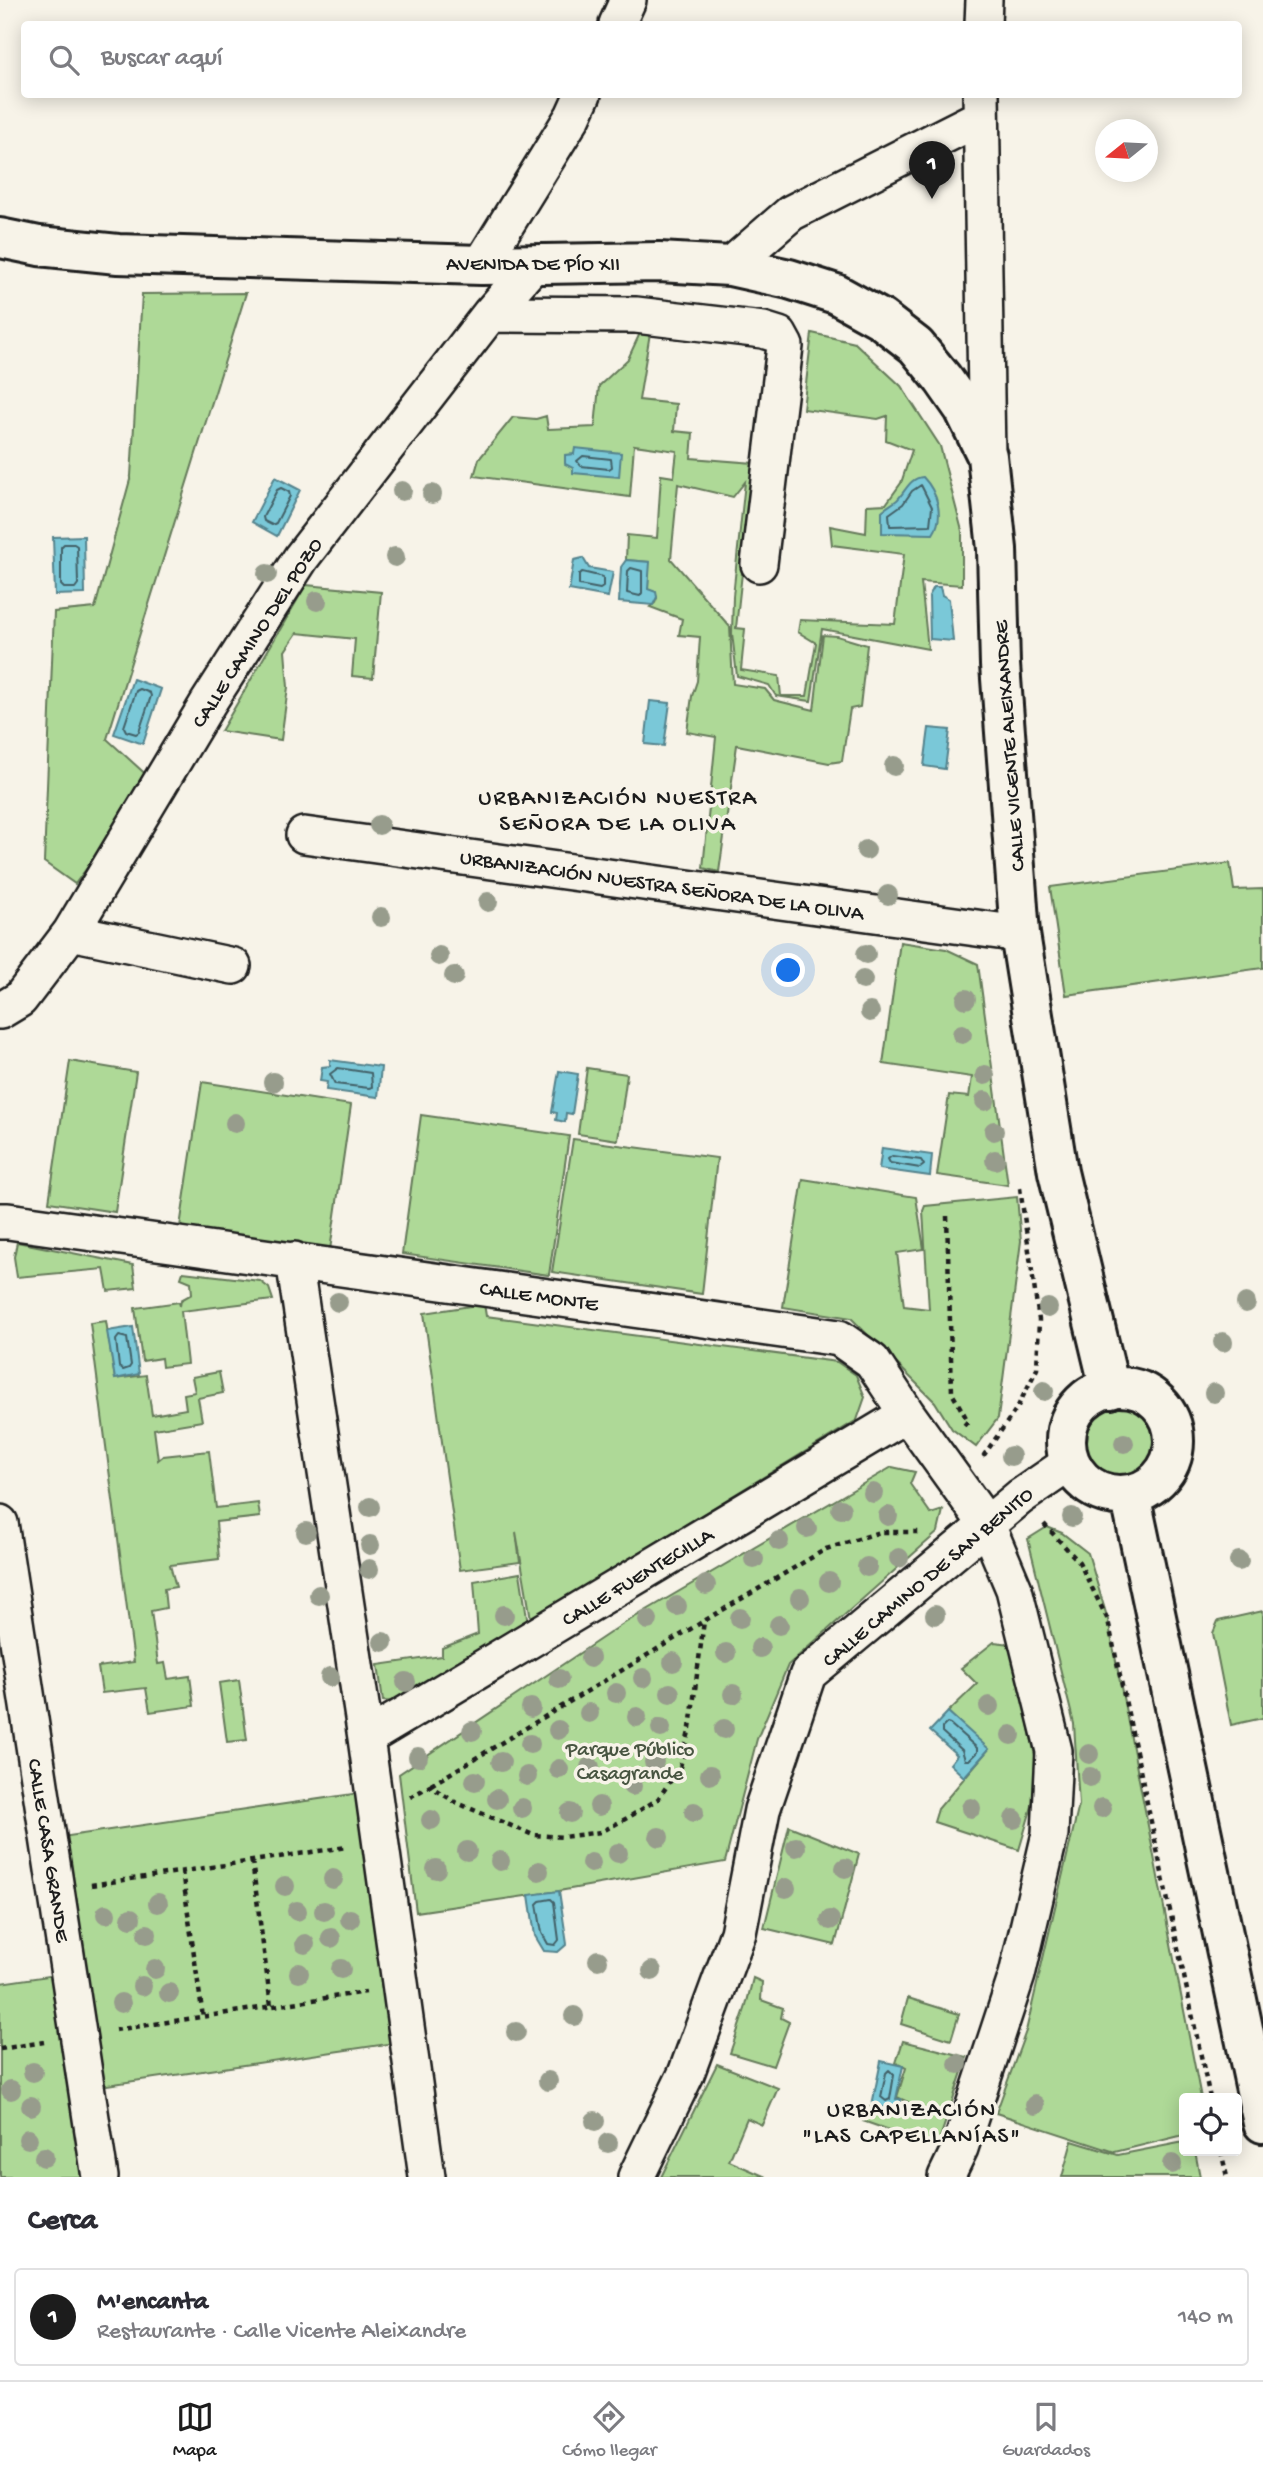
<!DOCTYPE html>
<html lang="es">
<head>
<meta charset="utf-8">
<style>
	:root { --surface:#fff; --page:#f2f2f3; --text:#2b2b33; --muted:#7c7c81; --line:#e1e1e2; --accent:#1c1c1c }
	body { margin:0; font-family:"Gochi Hand",sans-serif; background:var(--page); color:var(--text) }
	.controls { position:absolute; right:21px; bottom:21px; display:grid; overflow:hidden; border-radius:7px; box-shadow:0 4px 18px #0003 }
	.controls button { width:63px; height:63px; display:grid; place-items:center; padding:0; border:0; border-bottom:2px solid var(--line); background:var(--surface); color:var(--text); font:35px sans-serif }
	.compass { position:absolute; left:1095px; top:119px; width:63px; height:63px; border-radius:50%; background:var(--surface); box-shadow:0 4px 18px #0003; rotate:252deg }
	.you { position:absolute; left:789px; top:971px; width:24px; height:24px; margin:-18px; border:5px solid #fff; border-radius:50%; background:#1a73e8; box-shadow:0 0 0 10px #1a73e833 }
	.badge { display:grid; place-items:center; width:46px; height:46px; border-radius:50%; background:var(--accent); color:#fff; font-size:23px; font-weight:700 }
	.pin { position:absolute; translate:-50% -58px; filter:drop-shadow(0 2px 4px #0008) }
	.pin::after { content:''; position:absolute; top:37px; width:24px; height:21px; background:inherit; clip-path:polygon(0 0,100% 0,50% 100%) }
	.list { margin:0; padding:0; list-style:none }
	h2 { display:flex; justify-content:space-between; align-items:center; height:91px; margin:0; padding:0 28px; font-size:30px }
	h2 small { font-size:23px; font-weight:400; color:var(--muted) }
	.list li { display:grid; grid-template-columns:46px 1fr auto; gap:21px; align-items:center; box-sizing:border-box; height:98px; margin:0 14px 14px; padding:0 14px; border:2px solid var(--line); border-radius:7px }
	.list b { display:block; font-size:26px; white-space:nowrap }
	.list p { margin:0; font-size:23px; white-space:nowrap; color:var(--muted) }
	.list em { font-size:23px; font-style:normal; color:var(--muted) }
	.icon { flex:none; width:38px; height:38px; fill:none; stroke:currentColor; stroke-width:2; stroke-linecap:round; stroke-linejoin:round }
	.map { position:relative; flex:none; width:1263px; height:2177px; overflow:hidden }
	.search { position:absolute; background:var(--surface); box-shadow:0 4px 18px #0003; left:21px; right:21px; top:21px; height:77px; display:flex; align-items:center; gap:18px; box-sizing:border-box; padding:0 24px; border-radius:7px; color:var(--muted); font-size:26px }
	.sheet { height:203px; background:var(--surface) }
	nav { display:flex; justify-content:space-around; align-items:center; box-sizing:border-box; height:98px; border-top:2px solid var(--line); background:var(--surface); font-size:19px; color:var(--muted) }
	nav a { display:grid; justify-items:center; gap:4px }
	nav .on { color:var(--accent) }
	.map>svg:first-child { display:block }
	.green { fill:#aed997; stroke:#657a5a; stroke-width:2 }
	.water { fill:#7ac8d8; stroke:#54838d; stroke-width:2 }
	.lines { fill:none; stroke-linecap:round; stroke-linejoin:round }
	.shore { stroke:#426167; stroke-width:2 }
	.minor-casing { stroke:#1c1c1c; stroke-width:40 }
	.secondary-casing { stroke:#1c1c1c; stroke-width:44 }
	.path { stroke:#1c1c1c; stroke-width:4.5; stroke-dasharray:5 5; stroke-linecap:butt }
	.minor { stroke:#f7f3e8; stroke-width:35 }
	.secondary { stroke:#f7f3e8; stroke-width:38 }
	.tree { fill:#979c8c }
	.labels { text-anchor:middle; stroke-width:7; stroke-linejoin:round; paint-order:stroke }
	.street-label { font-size:21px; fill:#1c1c1c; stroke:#f7f3e8 }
	.park-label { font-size:21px; fill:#485541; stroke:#f7f3e8 }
	.neighbourhood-label { font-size:23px; letter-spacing:2px; fill:#1c1c1c; stroke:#f7f3e8 }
</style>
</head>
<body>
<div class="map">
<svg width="1263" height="2177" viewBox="0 0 1263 2177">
	<rect width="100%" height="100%" fill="#f7f3e8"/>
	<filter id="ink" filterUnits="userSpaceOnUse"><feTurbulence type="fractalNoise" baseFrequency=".0143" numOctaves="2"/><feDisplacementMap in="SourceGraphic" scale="14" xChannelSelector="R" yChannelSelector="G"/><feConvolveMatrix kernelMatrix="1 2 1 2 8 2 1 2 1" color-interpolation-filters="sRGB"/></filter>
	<g filter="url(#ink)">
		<path class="green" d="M246,293L107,739L152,780L75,884L44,862L54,612L95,608L131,476L142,294Z
			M641,331L650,333L639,400L676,404L674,431L693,433L691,458L754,463L736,628L745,629L741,670L779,676L781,696H807L816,643L798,632L800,620L895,624L904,554L832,545L830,526L866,533L867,505L886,504L901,483L912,450L886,440L887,416L878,419L803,409L812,333L855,343L901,386L940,446L962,531V585L921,582L928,649L822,629L811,701L776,696L769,685L737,676L732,633L733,596L745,482L733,497L678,484L671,559L730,627L733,684L765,689L774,700L814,710L823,635L837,636L867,645L860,707L850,709L842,761L829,763L737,745L719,872L703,868L716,737L687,732L692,696L697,681L700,637L679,635L682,619L650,607L655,603L657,598L655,592L648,590L649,562L626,560L627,535L657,538L661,475L674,477L677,451L634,445L630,497L474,476L479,459L513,417L536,419L546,416L548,429L595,427L599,386L628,359Z
			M306,585L381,592L373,678L352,676L355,639L297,633L285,651L288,687L281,740L221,731Z
			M1230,863L1234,890L1263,889V968L1066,995L1050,887Z
			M900,942L946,949L978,964L1008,1185L937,1175L949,1095L969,1097L972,1077L883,1064Z
			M70,1061L136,1072L115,1212L49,1202Z
			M587,1068L627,1074L618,1140L578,1134Z
			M202,1082L351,1105L330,1250L180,1227Z
			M421,1115L569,1136L549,1275L402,1254Z
			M573,1139L717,1158L702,1294L552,1272Z
			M803,1179L916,1197L924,1249L897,1253L904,1306L929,1309L923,1211L925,1206L1017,1197L1021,1241L998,1418L976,1447L952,1429L935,1402L851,1318L783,1307Z
			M17,1242L133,1265L136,1288L108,1291L104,1269L17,1277L14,1257Z
			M183,1272L260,1281L269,1288L273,1300L181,1311L187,1364L162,1367L161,1358L142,1361L135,1308L179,1302L180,1306L181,1300L192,1294L191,1282L181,1278Z
			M484,1304L486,1316L837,1362L856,1375L865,1397L857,1420L531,1619L516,1532L520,1562L460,1570L424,1313Z
			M106,1321L115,1379L146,1375L152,1415L186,1409L184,1394L195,1392L192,1377L219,1372L223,1393L198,1398L202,1421L154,1429L158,1460L163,1456L209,1451L216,1508L258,1503L260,1517L216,1522L219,1559L170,1565L176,1587L164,1589L166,1608L151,1611L158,1664L165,1663L168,1679L190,1676L194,1706L150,1712L146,1688L102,1693L98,1667L134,1662L90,1323Z
			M1077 1442a44 44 0 1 1 88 0a44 44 0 1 1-88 0Z
			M892,1467L915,1472L910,1484L931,1514L943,1510L938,1532L788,1665L757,1739L725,1862L559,1891L416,1912L399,1774L623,1624Z
			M1047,1527L1062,1533L1088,1553L1108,1620L1201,2098H1184V2135L1115,2152L996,2113L1026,2031L1079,1805L1074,1724L1028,1539Z
			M520,1573L528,1624L403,1702L383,1701L378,1665L442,1656V1648L478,1634L474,1581Z
			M1263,1611V1718L1231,1725L1213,1633L1218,1621Z
			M994,1642L1011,1644L1040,1779L1019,1850L934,1822L938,1809L988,1750L948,1712L977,1684L961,1668Z
			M239,1680L247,1740L227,1742L219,1683Z
			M374,1791L408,2041L86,2088L100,2177H0V1983L69,1973L48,1839Z
			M789,1826L859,1854L835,1945L764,1928Z
			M753,1978L762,1982L761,2000L783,2008L781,2018L789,2022L773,2066L730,2053L746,2006Z
			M908,1998L959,2014L951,2040L901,2024Z
			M903,2041L967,2057L937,2147L863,2121L866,2106L905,2112L908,2102L897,2097L906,2068L896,2063Z
			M717,2064L778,2088L762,2125L747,2118L729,2161L766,2177H661Z
			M1072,2141L1118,2155L1184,2142V2151H1195L1200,2177H1062Z"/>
		<path class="water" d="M575,448L621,453L619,477L573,473V468L565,464V455L574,454Z
			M275,477L300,490L277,536L252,522Z
			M923,477C937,492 945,516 933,534L882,533V511C886,507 892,504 897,500C906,491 909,478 923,477Z
			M84,536L85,594L55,595L53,537Z
			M583,558L589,568L613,572L608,597L569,590L574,560Z
			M626,560L650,562L648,589L656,592L657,597L653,605L619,602L621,567Z
			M934,587H940L942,595L949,599L953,641L930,639L929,596Z
			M133,679L161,689L143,744L114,734Z
			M650,701L670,703L664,746L645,744Z
			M929,728L950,730L945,769L924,766Z
			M330,1060L381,1067L378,1097L326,1090L327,1082L320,1081L322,1067L330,1066Z
			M559,1071L578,1074L572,1114L566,1113L565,1122L556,1120L557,1113L552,1112Z
			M882,1148L932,1155L930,1176L879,1169Z
			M133,1327L139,1374L115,1379L107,1331Z
			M948,1712L989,1749L964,1777L950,1764L957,1755L930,1731Z
			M559,1891L567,1944L558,1952L544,1951L535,1936L529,1895Z
			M881,2061L903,2066L896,2099H901L899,2111L872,2105Z"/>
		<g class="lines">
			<path class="shore" d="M583,456L611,459L612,467L609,469L581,466L577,461Z
				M921,485L932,507L930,525L890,526L889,514L903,504L912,491Z
				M281,488L289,492L290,496L276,523L272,525L264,521L263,517L277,490Z
				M64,544H74L77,546L78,584L75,588H64L61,585V547Z
				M631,568L642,571V593L640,596L627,593L628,571Z
				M582,572L603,577V587L600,589L579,585V575Z
				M140,689L150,693L151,696L139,732L136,734L126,731L124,727L136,691Z
				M338,1068L371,1073L372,1087L369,1088L335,1084L330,1074Z
				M892,1156L921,1160L924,1165L920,1168L890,1163L888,1159Z
				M119,1336L127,1338L131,1365L129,1368L123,1370L119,1367L116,1340Z
				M947,1723L950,1724L977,1748V1752L969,1760H965L962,1750L942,1732V1728Z
				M551,1899L554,1902L559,1940L555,1945L548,1944L542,1933L537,1904L540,1901Z
				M889,2070L894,2075L890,2099L886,2101L881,2097L886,2073Z"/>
			<defs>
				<path id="minor" d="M617,24L628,0
					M983,24L984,0
					M981,94L987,456
					M481,265L573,116L583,94
					M730,266L791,213L981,117
					M490,314L636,315L763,330L779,335L785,346L759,564
					M304,835L1020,934
					M71,932L233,966
					M0,1011L20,999L71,932L208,703L301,558L490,314L533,265
					M0,1221H8L839,1338L872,1361L907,1414L987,1525L1014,1589L1054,1751L1050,1834L1017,1975L960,2148L946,2177
					M294,1260L366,1738L427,2177
					M0,1523L100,2177
					M366,1738L907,1414
					M636,2177L686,2074L738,1933L762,1810L808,1674L1020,1497L1071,1462"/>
				<path id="secondary" d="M0,238L39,246L118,254L481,265L659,262L730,266L789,279L836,294L881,319L916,346L943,379L964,409L987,456L997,549L1000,665L1020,934L1058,1172L1110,1389
					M1066 1441a54 54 0 1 1 108 0a54 54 0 1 1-108 0Z
					M1130,1494L1263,2123"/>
			</defs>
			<use href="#minor" class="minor-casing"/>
			<use href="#secondary" class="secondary-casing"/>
			<path class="path" d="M947,1216L952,1393L968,1421L961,1429
				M985,1456L984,1455L1017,1408L1037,1369L1039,1320L1020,1188
				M1044,1524L1079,1562L1108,1620L1210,2098
				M431,1785L704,1621
				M410,1797L430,1786L455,1802L533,1835L563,1837L601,1832L629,1817L658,1799L680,1767L690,1728L704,1621L826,1549L880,1532H921
				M252,1861L271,2006
				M182,1871L203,2017
				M91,1885L346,1847
				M115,2030L366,1992
				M0,2049L44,2042
				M1221,2151L1227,2177"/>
			<use href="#minor" class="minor"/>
			<use href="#secondary" class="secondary"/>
		</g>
		<g class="tree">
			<circle cx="402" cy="491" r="10"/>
			<circle cx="432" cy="494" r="10"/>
			<circle cx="395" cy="557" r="10"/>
			<circle cx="267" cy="574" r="10"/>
			<circle cx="317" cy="601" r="10"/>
			<circle cx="894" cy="766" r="10"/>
			<circle cx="379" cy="825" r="10"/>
			<circle cx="866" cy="850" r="10"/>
			<circle cx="888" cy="895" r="10"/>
			<circle cx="488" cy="902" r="10"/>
			<circle cx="381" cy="917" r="10"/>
			<circle cx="866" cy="954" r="10"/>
			<circle cx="439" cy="956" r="10"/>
			<circle cx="454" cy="976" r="10"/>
			<circle cx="863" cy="980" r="10"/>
			<circle cx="966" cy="999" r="10"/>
			<circle cx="870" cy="1012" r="10"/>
			<circle cx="962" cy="1034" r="10"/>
			<circle cx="985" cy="1075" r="10"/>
			<circle cx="273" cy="1082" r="10"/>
			<circle cx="985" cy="1101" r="10"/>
			<circle cx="235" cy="1123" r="10"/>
			<circle cx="994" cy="1131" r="10"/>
			<circle cx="995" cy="1160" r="10"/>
			<circle cx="338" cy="1302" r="10"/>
			<circle cx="1246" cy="1303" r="10"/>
			<circle cx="1048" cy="1308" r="10"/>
			<circle cx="1223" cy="1342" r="10"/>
			<circle cx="1044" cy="1391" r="10"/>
			<circle cx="1214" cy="1393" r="10"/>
			<circle cx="1124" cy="1443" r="10"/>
			<circle cx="1011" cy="1456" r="10"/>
			<circle cx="873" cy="1493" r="10"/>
			<circle cx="370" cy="1507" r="10"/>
			<circle cx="841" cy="1509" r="10"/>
			<circle cx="888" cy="1516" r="10"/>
			<circle cx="1072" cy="1517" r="10"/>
			<circle cx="807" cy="1528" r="10"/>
			<circle cx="306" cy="1532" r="10"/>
			<circle cx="779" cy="1541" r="10"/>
			<circle cx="370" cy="1545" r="10"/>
			<circle cx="899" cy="1558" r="10"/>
			<circle cx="754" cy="1559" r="10"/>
			<circle cx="1239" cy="1561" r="10"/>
			<circle cx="867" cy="1567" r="10"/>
			<circle cx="369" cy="1569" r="10"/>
			<circle cx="829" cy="1582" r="10"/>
			<circle cx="706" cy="1585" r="10"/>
			<circle cx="319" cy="1595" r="10"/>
			<circle cx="800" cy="1598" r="10"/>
			<circle cx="677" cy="1606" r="10"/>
			<circle cx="504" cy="1615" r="10"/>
			<circle cx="935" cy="1615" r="10"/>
			<circle cx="740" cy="1618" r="10"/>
			<circle cx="648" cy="1620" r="10"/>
			<circle cx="779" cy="1625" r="10"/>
			<circle cx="383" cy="1642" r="10"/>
			<circle cx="760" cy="1648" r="10"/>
			<circle cx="726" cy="1653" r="10"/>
			<circle cx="590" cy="1658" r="10"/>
			<circle cx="673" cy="1662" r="10"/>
			<circle cx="330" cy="1677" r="10"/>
			<circle cx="643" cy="1678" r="10"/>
			<circle cx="559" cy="1679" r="10"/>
			<circle cx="406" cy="1682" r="10"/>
			<circle cx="616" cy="1693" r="10"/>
			<circle cx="670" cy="1693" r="10"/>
			<circle cx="733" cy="1694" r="10"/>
			<circle cx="989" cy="1706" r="10"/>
			<circle cx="531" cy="1708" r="10"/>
			<circle cx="589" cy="1713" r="10"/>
			<circle cx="637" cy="1717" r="10"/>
			<circle cx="661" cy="1728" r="10"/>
			<circle cx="724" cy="1729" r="10"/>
			<circle cx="558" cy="1730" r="10"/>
			<circle cx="472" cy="1731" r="10"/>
			<circle cx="1011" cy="1735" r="10"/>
			<circle cx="530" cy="1744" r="10"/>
			<circle cx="1089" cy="1754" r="10"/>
			<circle cx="418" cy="1757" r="10"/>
			<circle cx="501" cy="1762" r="10"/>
			<circle cx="654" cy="1762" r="10"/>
			<circle cx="590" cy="1767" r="10"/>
			<circle cx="559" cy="1769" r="10"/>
			<circle cx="710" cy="1775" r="10"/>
			<circle cx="527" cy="1776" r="10"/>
			<circle cx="1090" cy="1777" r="10"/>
			<circle cx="475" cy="1781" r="10"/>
			<circle cx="632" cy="1786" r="10"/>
			<circle cx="497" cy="1799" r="10"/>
			<circle cx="599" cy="1806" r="10"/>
			<circle cx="522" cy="1808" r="10"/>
			<circle cx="971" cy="1808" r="10"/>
			<circle cx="1102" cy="1808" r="10"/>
			<circle cx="694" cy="1812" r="10"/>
			<circle cx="570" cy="1813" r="10"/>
			<circle cx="1014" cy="1819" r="10"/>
			<circle cx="431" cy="1820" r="10"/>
			<circle cx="659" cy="1837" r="10"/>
			<circle cx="796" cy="1847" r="10"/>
			<circle cx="467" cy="1851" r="10"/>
			<circle cx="618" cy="1853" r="10"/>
			<circle cx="500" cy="1861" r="10"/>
			<circle cx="591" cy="1863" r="10"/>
			<circle cx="845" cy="1868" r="10"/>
			<circle cx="436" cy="1869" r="10"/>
			<circle cx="539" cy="1871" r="10"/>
			<circle cx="333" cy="1879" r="10"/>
			<circle cx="285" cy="1886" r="10"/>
			<circle cx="786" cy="1888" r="10"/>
			<circle cx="158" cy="1903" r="10"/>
			<circle cx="297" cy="1911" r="10"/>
			<circle cx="324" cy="1911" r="10"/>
			<circle cx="106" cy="1914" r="10"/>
			<circle cx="131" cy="1918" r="10"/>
			<circle cx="350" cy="1919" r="10"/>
			<circle cx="830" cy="1920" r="10"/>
			<circle cx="147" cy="1934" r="10"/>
			<circle cx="331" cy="1938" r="10"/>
			<circle cx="305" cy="1944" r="10"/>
			<circle cx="598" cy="1960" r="10"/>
			<circle cx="155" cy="1969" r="10"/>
			<circle cx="341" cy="1969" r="10"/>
			<circle cx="652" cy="1971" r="10"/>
			<circle cx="299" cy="1973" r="10"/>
			<circle cx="142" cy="1986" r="10"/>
			<circle cx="169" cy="1993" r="10"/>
			<circle cx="121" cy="2003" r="10"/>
			<circle cx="574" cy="2016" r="10"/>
			<circle cx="516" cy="2032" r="10"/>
			<circle cx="958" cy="2064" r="10"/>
			<circle cx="33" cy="2072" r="10"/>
			<circle cx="548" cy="2081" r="10"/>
			<circle cx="11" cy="2090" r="10"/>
			<circle cx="1035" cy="2105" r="10"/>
			<circle cx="31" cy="2106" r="10"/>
			<circle cx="595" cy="2121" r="10"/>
			<circle cx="28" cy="2139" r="10"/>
			<circle cx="608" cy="2143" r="10"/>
			<circle cx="44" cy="2157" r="10"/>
			<circle cx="1172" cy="2164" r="10"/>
		</g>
	</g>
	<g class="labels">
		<g class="street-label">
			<text x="533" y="270">AVENIDA DE PÍO XII</text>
			<text transform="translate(256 632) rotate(-57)" y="7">CALLE CAMINO DEL POZO</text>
			<text transform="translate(1008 746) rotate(-94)" y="7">CALLE VICENTE ALEIXANDRE</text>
			<text transform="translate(662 884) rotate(8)" y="7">URBANIZACIÓN NUESTRA SEÑORA DE LA OLIVA</text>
			<text transform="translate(539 1295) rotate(8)" y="7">CALLE MONTE</text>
			<text transform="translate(637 1576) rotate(-31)" y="7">CALLE FUENTECILLA</text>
			<text transform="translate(927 1576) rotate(-40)" y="7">CALLE CAMINO DE SAN BENITO</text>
			<text transform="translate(50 1850) rotate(81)" y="7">CALLE CASA GRANDE</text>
		</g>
		<g class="park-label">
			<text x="630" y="1755">Parque Público<tspan x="630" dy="24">Casagrande</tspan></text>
		</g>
		<g class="neighbourhood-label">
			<text x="618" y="804">URBANIZACIÓN NUESTRA<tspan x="618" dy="26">SEÑORA DE LA OLIVA</tspan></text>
			<text x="912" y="2116">URBANIZACIÓN<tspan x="912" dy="26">"LAS CAPELLANÍAS"</tspan></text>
		</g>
	</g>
</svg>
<div class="controls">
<button><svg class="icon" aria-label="locate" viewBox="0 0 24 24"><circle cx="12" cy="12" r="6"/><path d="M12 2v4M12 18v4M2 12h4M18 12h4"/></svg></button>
</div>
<svg class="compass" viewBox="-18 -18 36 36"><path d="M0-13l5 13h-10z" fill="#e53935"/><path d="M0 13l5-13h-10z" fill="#7c7c81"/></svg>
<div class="you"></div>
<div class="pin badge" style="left:932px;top:199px">1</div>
<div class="search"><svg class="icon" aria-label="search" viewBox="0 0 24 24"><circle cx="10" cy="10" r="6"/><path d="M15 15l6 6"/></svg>Buscar aquí</div>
</div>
<section class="sheet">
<h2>Cerca<small></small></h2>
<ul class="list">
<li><span class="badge">1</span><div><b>M'encanta</b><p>Restaurante · Calle Vicente Aleixandre</p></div><em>140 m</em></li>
</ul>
</section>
<nav>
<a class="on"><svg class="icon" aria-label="map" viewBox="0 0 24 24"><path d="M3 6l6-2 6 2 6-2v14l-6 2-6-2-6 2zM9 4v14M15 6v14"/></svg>Mapa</a>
<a><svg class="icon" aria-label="directions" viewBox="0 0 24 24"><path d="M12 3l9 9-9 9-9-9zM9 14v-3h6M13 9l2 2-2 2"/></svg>Cómo llegar</a>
<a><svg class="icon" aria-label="saved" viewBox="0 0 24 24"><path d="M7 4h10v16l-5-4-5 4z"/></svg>Guardados</a>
</nav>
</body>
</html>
